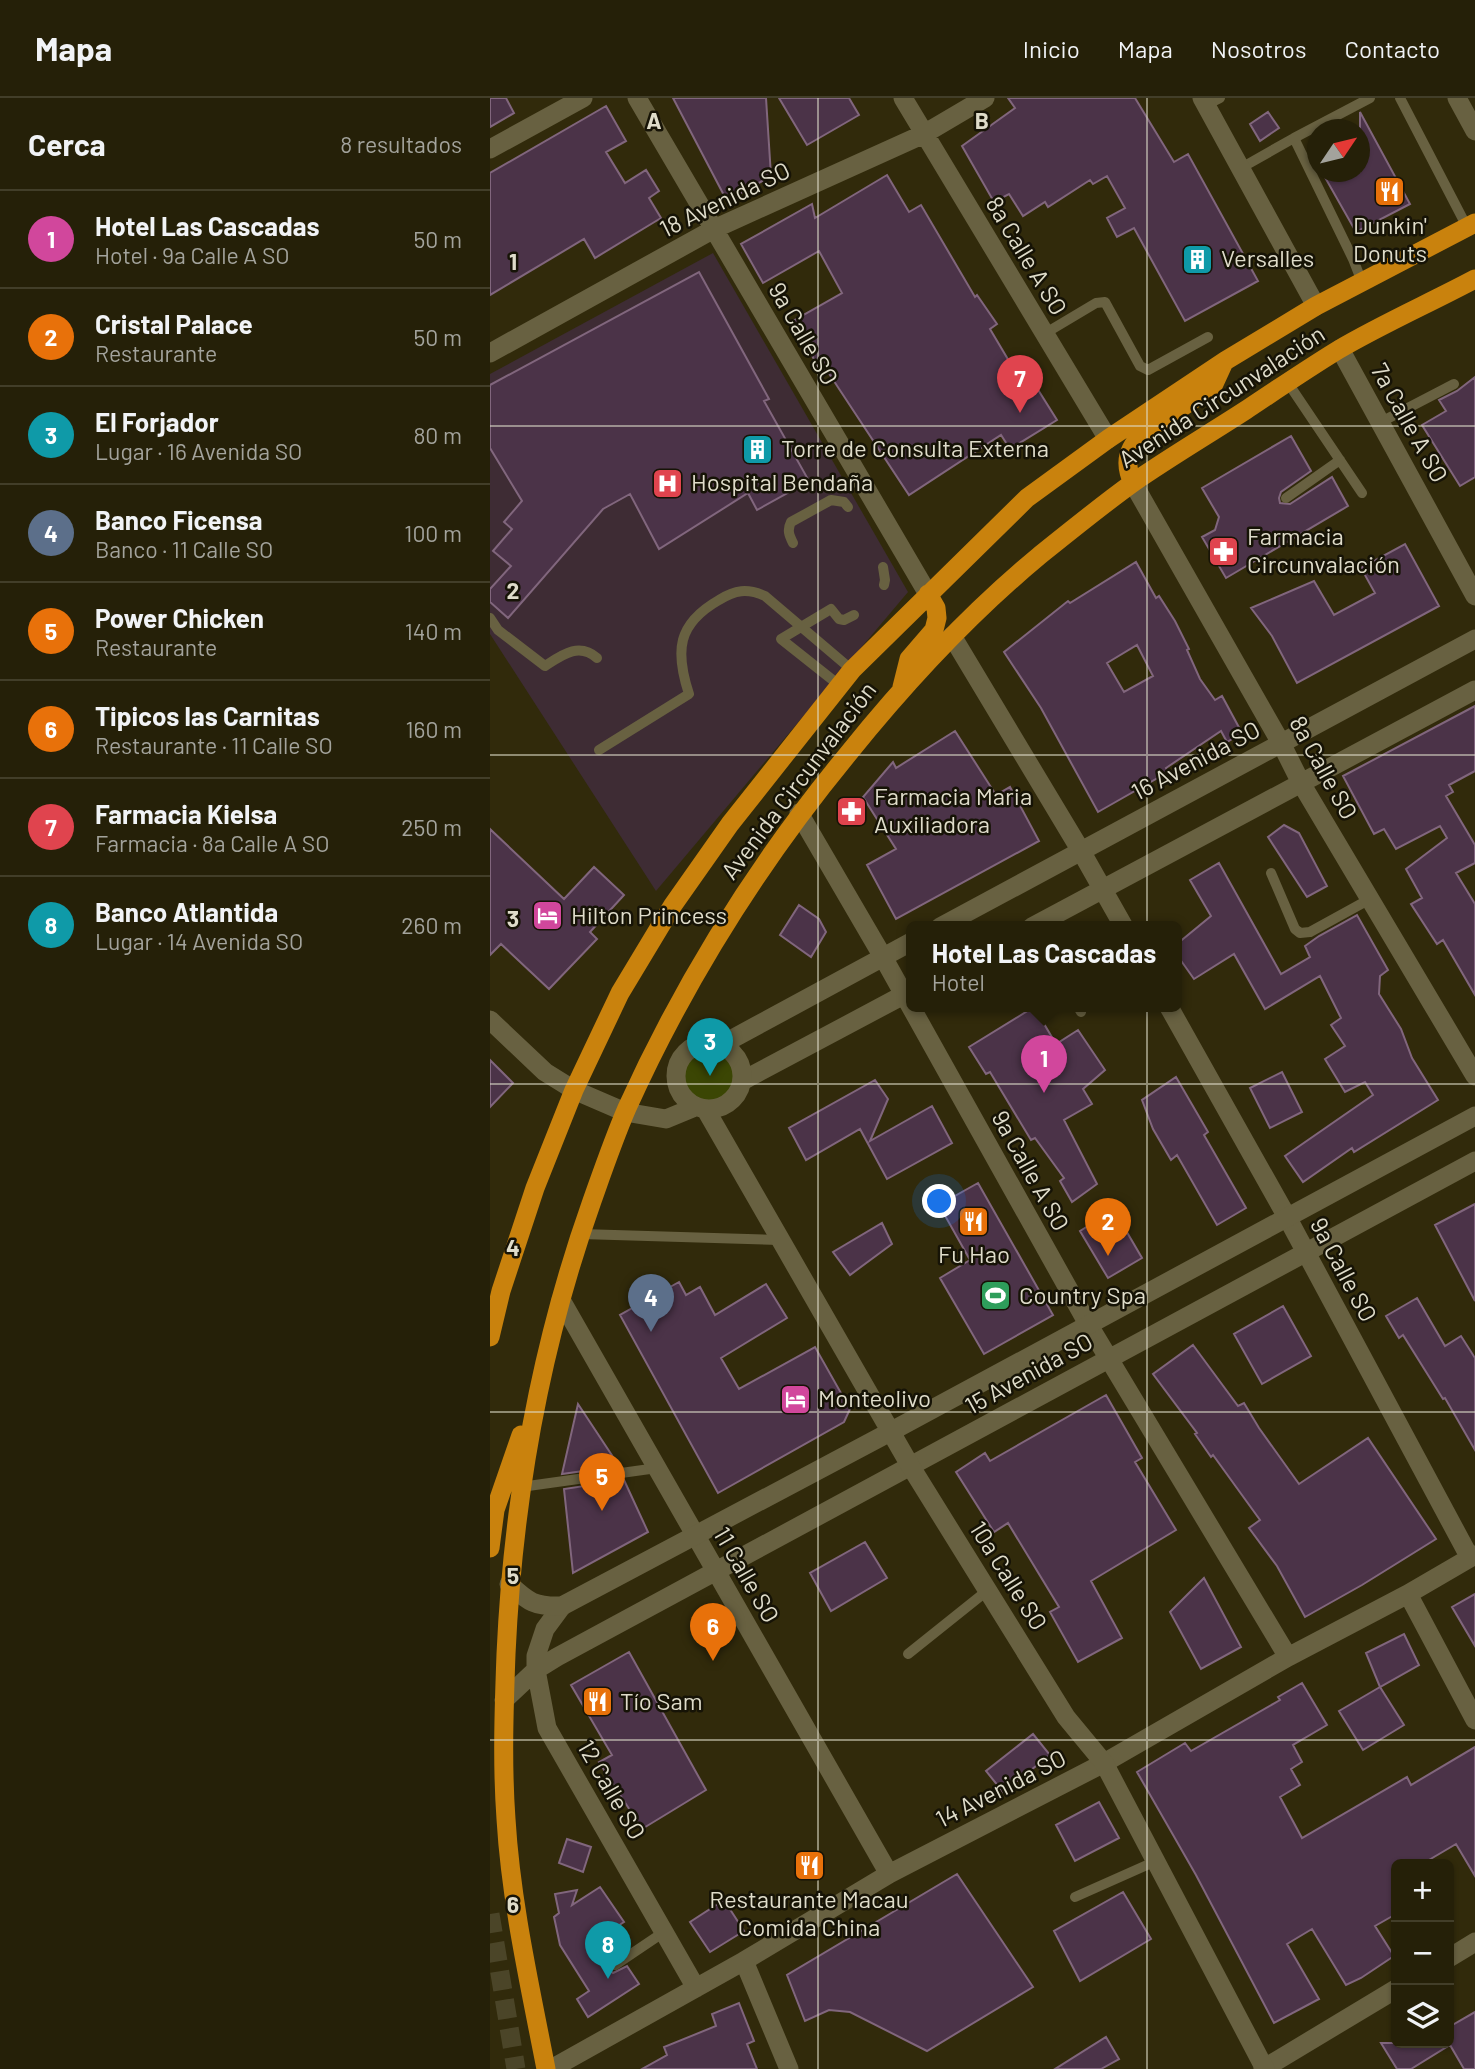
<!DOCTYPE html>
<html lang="es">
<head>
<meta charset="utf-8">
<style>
	:root { --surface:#252008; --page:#312d16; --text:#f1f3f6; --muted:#a3a39c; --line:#423e29; --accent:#27d885 }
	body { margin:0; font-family:Barlow,sans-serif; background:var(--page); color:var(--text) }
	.controls { position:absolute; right:21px; bottom:21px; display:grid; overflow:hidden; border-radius:10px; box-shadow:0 2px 5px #0004 }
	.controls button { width:63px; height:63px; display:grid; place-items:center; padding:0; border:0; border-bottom:2px solid var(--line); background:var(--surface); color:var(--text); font:35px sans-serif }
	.compass { position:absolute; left:817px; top:21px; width:63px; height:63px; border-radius:50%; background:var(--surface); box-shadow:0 2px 5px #0004; rotate:55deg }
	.you { position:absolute; left:450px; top:1104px; width:24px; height:24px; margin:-18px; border:5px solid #fff; border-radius:50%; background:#1a73e8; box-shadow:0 0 0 10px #1a73e833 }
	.badge { display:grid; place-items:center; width:46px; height:46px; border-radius:50%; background:var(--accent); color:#fff; font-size:23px; font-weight:700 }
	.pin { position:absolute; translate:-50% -58px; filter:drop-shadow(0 2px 4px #0008) }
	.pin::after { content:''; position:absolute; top:37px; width:24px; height:21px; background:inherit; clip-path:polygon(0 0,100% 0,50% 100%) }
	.popup { position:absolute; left:416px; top:823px; width:276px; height:91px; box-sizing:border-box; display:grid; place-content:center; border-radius:10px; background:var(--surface); filter:drop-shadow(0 2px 5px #0005); font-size:23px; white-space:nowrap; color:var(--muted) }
	.popup b { font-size:26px; color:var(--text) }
	.popup::after { content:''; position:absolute; left:50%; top:100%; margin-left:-14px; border:14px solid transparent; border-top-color:var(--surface) }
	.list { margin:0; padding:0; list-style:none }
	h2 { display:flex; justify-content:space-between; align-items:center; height:91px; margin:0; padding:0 28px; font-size:30px }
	h2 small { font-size:23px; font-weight:400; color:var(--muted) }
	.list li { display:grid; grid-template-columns:46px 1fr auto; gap:21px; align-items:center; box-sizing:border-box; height:98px; padding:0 28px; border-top:2px solid var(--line) }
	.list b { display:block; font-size:26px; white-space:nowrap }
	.list p { margin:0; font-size:23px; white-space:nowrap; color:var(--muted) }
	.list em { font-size:23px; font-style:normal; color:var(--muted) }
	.icon { flex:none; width:38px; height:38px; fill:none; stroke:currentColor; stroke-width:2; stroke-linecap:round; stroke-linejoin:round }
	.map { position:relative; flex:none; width:985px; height:1971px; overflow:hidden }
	header { display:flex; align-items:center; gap:42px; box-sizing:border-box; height:98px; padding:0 35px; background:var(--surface); border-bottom:2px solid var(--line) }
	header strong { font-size:33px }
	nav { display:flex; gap:38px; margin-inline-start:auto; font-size:24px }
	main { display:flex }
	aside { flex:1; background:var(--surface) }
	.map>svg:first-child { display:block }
	.medical { fill:#3e2c34 }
	.green { fill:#3b4604 }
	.building { fill:#4b3348; stroke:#81667d; stroke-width:2; fill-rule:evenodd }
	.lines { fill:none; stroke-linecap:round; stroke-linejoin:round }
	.trunk-tunnel { stroke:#4b4528; stroke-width:19; stroke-dasharray:19 10; stroke-linecap:butt }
	.service { stroke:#686141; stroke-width:10 }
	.minor { stroke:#686141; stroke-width:19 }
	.tertiary { stroke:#686141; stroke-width:19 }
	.trunk { stroke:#c9820d; stroke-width:19 }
	.grid { fill:none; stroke:#dfdcca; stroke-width:2; stroke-opacity:0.55 }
	.labels { text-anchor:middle; stroke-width:5; stroke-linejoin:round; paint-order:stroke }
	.street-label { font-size:24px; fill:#dfdcca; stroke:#161306 }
	.poi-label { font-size:24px; fill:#dfdcca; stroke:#161306; text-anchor:start }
	.grid-label { font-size:23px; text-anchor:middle; font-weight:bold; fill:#dfdcca; stroke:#161306; stroke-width:5; stroke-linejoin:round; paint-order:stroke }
</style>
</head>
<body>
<header>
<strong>Mapa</strong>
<nav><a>Inicio</a><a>Mapa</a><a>Nosotros</a><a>Contacto</a></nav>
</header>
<main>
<aside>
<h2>Cerca<small>8 resultados</small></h2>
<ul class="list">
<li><span class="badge" style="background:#d1479c">1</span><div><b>Hotel Las Cascadas</b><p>Hotel · 9a Calle A SO</p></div><em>50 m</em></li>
<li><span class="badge" style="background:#e8710a">2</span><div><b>Cristal Palace</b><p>Restaurante</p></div><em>50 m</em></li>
<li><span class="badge" style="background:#0f9aa8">3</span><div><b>El Forjador</b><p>Lugar · 16 Avenida SO</p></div><em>80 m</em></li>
<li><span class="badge" style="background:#5c6f8a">4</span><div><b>Banco Ficensa</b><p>Banco · 11 Calle SO</p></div><em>100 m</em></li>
<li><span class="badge" style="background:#e8710a">5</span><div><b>Power Chicken</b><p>Restaurante</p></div><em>140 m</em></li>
<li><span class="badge" style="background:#e8710a">6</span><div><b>Tipicos las Carnitas</b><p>Restaurante · 11 Calle SO</p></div><em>160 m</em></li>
<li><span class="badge" style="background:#e0444e">7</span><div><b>Farmacia Kielsa</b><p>Farmacia · 8a Calle A SO</p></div><em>250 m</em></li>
<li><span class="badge" style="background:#0f9aa8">8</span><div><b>Banco Atlantida</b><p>Lugar · 14 Avenida SO</p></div><em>260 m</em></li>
</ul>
</aside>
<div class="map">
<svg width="985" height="1971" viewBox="0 0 985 1971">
	<rect width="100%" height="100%" fill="#312a0b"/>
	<path class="medical" d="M223,155L418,494L166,793L0,536V276Z"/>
	<path class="green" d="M194 979a25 25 0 1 1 50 0a25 25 0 1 1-50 0Z"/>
	<path class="building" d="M0,0H16L24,15L0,29Z
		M183,0H276L281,78L237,103Z
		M289,0H359L369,17L317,47Z
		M518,0H645L684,64L698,56L768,183L695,223L644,130L627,139L617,120L635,110L617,78L603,86L600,82L558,109L555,104L533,118L519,96L504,104L472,48L525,10Z
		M116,8L136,43L116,54L135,85L156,72L169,93L159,100L171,120L105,160L94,141L0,197V75Z
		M778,14L789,30L770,43L760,26Z
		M870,14L920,106L866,134L832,74H870Z
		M397,77L419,114L431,107L485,199L487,197L507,226L500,231L532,285L540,279L567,322L520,351L511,337L419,397L336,271L331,274L303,223L352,195L329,153L273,185L251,146L322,106L325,120Z
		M209,174L279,301L274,303L319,383L267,412L258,395L169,451L140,396L113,411L18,520L0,504V491L21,468L3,453L22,431L14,424L32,403L0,350V287Z
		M985,279V379L970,388L932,327L956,313L949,302L967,293Z
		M801,338L821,373L791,394L789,400L790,405L800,406L842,379L858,408L736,480L712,439L725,432L729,419L712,390Z
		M915,446L949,508L807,585L782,538L761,510L824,483L844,517L885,495L871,470Z
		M646,464L666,500L669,498L685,523L699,551L697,552L710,581L725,602L732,598L752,635L737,644L731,633L676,670L678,674L608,714L551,610L514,554L578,503L580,505ZM647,547L663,578L634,594L617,565Z
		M985,608V673L959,687L963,694L956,698L985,747V765L966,775L985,806V897L953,842L947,846L921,806L932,800L916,771L957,740L950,728L906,751L894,731L884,736L853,678Z
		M465,633L506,697L520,689L549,743L406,821L377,767L406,751L373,699L403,664L406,670Z
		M794,727L809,735L837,788L817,799L778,739Z
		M0,731L74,801L104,769L134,797L100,834L107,841L59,891L11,846L0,857Z
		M729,765L791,876L820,859L815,848L829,838L867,817L898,872L890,878L889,896L911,931L922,960L948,1002L864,1054L862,1050L813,1084L795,1058L883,997L875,984L855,994L835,961L855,948L841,927L851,920L830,878L775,911L744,856L704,881L687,857V846L721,818L700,782Z
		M309,807L329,821L336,834L321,859L290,837Z
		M544,909L566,946L588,932L615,972L593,991L602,1006L574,1022L607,1086L582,1104L570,1083L574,1080L545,1040L541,1042L500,974L496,976L479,949Z
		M0,962L23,985L0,1009Z
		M792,974L812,1014L780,1030L760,990Z
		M686,979L718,1034L714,1037L756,1110L727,1127L687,1057L681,1062L663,1031L652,1002Z
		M385,982L398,1001L380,1043L442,1008L462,1045L397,1081L370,1031L316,1062L299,1030Z
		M488,1085L563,1217L494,1256L450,1180L480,1162L449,1107Z
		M985,1106V1203L945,1127Z
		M624,1112L652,1160L618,1180L590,1133Z
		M392,1125L402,1146L360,1177L343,1154Z
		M189,1184L196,1197L210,1189L225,1217L276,1186L297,1220L231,1260L249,1291L325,1249L360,1311L354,1324L228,1395L130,1217Z
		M927,1200L955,1248L971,1238L985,1260V1352L955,1300L953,1301L913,1237L909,1240L896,1218Z
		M793,1208L821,1258L772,1286L744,1236Z
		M703,1247L748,1308L754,1305L769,1330L809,1386L878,1340L946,1441L872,1487L815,1519L787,1468L759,1430L770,1422L723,1357L721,1359L705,1336L707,1335L663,1276Z
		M616,1297L652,1360L645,1364L686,1432L601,1483L632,1540L588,1564L560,1514L569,1509L518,1425L504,1434L466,1374L495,1355L500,1363Z
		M88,1306L129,1368L72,1376Z
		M134,1382L158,1434L83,1475L74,1391Z
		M375,1444L397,1480L341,1513L320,1475Z
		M714,1480L751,1549L711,1571L680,1514Z
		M985,1496V1548L962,1509Z
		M914,1536L929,1567L890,1589L876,1555Z
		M139,1554L216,1692L152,1731L109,1664L122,1657L81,1587Z
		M812,1585L837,1627L803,1647L812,1664L801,1671L810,1687L790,1699L812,1740L917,1679L921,1687L985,1649V1778L966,1746L932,1766H906V1816L885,1828L904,1858L871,1880L856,1887L822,1831L797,1846L829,1901L784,1925L706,1777L647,1674L695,1645L701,1653L790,1602L788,1599Z
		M890,1589L914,1627L873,1652L849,1613Z
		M543,1636L560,1657L513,1694L496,1673Z
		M609,1704L629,1740L585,1763L566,1727Z
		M77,1741L101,1749L93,1774L69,1765Z
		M467,1776L543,1889L437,1953L360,1914L339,1912L315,1923L297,1877Z
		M110,1789L134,1824L103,1844L119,1872L123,1875L137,1868L149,1886L98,1919L87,1901L99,1893L70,1847L64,1819L69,1815L65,1796L87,1792L82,1807Z
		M633,1794L661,1841L590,1883L564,1833Z
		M234,1802L254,1833L220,1854L200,1824Z
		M249,1905L264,1943L257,1946L267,1971H152L177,1957L174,1949L226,1928L222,1916Z
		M985,1914V1971H974L960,1947L921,1971H907L891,1945H959V1929Z
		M616,1939L629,1961L611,1971H565Z"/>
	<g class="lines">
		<path class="trunk-tunnel" d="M0,1816L26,1971"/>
		<path class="service" d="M910,0L977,129
			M716,7L730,0
			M751,70L804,40
			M872,184L863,161L804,40L880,0
			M554,236L606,205L615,204L650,268L658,272L718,239
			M798,285L872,395
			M891,324L964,286
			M796,400L850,362
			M303,445C299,437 297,432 301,424L341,402L354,404L358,409
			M393,469L395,482L394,487
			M0,520L8,532L55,568C72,557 89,544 107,560
			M349,587L291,541L341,511L349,521L354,522L364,517
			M109,652L199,596C185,553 187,526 229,502C245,492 257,490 275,498L362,572
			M781,775L805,831L810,835L820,834L880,801
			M588,909L591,914
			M91,1136L290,1142
			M31,1389L167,1370
			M418,1556L498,1492
			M585,1799L666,1763
			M125,1867L174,1834"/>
		<path class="minor" d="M147,0L438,496
			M413,0L618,341
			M712,0L826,208
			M967,0L985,33
			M0,51L93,0
			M850,251L985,498
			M0,255L224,131L434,36L495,0
			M643,385L791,645L811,685L985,978
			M462,538L591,753L634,829
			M309,715L393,859L598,1226L798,1559
			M450,829L985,541
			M542,829L985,592
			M679,909L797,1119L980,1460
			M231,947L421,844
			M252,983L421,893
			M71,1202L399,1776
			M918,1496L985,1622
			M72,1508L55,1531L46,1558V1572L57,1630L206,1890
			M14,1602L46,1572L67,1559L985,1063
			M959,1860L985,1844
			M254,1863L299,1971
			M61,1971L254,1863L399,1776L614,1665L798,1559L918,1496L985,1457
			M773,1971L906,1891"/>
		<path class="tertiary" d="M0,922L55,974L84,992L135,1014L176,1021L205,1009
			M186 978a33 33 0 1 1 66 0a33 33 0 1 1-66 0Z
			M216,1012L421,1369L576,1619L614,1665L775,1971
			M19,1486C38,1504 45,1509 72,1508L400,1334L985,1018"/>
		<path class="trunk" d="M643,385C634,366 636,351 653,336L723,288L734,264
			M412,589L419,561L444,532L447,520L446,510L438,496
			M0,1239L11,1193L45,1090L84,992L130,895L183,807L240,726L362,572L537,400L618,341L735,263L826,208L985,125
			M0,1450L5,1412L31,1337
			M56,1971C40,1888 21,1805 16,1721C12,1666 14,1610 16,1556C23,1401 50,1249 102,1103C113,1072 124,1040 137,1010C195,882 269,764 358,656C416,584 478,517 549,458C580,433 612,407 644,384C680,359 719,336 756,312C786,292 817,271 848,252C892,226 940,205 985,181"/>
	</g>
	<path class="grid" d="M328,0V1971M657,0V1971M0,328H985M0,657H985M0,986H985M0,1314H985M0,1642H985"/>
	<defs>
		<symbol id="restaurant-square" viewBox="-11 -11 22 22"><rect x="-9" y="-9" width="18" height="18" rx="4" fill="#e8710a" stroke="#161306"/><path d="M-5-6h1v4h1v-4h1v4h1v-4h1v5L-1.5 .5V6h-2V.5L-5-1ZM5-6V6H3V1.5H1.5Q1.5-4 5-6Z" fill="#fff"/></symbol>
		<symbol id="building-square" viewBox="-11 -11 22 22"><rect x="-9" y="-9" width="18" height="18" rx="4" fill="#0f9aa8" stroke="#161306"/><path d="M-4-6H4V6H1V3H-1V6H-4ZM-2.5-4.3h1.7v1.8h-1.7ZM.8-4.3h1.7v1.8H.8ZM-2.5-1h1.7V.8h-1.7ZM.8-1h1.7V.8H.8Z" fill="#fff"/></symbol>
		<symbol id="hospital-square" viewBox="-11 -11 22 22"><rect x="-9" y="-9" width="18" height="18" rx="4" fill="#e0444e" stroke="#161306"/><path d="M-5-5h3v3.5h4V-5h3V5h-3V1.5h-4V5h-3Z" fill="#fff"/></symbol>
		<symbol id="pharmacy-square" viewBox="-11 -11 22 22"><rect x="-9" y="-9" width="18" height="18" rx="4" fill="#e0444e" stroke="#161306"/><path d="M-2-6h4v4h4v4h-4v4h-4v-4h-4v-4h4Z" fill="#fff"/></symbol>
		<symbol id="hotel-square" viewBox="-11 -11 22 22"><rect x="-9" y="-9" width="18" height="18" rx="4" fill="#d1479c" stroke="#161306"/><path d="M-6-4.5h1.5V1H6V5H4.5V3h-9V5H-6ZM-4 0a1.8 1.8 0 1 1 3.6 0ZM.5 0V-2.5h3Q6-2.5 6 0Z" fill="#fff"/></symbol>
		<symbol id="stadium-square" viewBox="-11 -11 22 22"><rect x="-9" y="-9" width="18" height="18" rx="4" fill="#2e9e5b" stroke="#161306"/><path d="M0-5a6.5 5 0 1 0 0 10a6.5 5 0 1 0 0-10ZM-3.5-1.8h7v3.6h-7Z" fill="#fff"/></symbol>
	</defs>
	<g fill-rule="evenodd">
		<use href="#restaurant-square" x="882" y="76" width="35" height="35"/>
		<use href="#building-square" x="690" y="144" width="35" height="35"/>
		<use href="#building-square" x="250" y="334" width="35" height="35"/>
		<use href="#hospital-square" x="160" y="368" width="35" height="35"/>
		<use href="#pharmacy-square" x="716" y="436" width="35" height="35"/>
		<use href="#pharmacy-square" x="344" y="696" width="35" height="35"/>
		<use href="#hotel-square" x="40" y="800" width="35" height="35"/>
		<use href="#restaurant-square" x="466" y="1106" width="35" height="35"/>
		<use href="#stadium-square" x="488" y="1180" width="35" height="35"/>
		<use href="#hotel-square" x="288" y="1284" width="35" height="35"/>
		<use href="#restaurant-square" x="90" y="1586" width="35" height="35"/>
		<use href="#restaurant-square" x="302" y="1750" width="35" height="35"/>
	</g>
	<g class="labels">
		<g class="street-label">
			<text transform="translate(235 102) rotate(-26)" y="8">18 Avenida SO</text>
			<text transform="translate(536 158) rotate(59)" y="8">8a Calle A SO</text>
			<text transform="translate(313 236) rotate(60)" y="8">9a Calle SO</text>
			<text transform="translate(732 299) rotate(-33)" y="8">Avenida Circunvalación</text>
			<text transform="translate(919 325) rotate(61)" y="8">7a Calle A SO</text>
			<text transform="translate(706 663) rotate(-28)" y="8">16 Avenida SO</text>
			<text transform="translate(833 670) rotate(61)" y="8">8a Calle SO</text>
			<text transform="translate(309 683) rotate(-53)" y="8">Avenida Circunvalación</text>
			<text transform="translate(540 1073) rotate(61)" y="8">9a Calle A SO</text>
			<text transform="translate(853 1172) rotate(62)" y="8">9a Calle SO</text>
			<text transform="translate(539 1276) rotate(-29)" y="8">15 Avenida SO</text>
			<text transform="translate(256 1477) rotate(60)" y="8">11 Calle SO</text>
			<text transform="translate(518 1478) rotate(58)" y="8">10a Calle SO</text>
			<text transform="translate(511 1691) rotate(-27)" y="8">14 Avenida SO</text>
			<text transform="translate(121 1692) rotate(60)" y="8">12 Calle SO</text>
		</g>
		<g class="poi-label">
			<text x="900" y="136" text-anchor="middle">Dunkin'<tspan x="900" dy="28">Donuts</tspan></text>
			<text x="731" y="169">Versalles</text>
			<text x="291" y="359">Torre de Consulta Externa</text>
			<text x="201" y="393">Hospital Bendaña</text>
			<text x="757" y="447">Farmacia<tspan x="757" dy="28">Circunvalación</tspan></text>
			<text x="384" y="707">Farmacia Maria<tspan x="384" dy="28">Auxiliadora</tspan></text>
			<text x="81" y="826">Hilton Princess</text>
			<text x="484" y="1165" text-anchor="middle">Fu Hao</text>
			<text x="529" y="1206">Country Spa</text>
			<text x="328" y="1309">Monteolivo</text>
			<text x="130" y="1612">Tío Sam</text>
			<text x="319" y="1810" text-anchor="middle">Restaurante Macau<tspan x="319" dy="28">Comida China</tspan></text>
		</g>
	</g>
	<g class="grid-label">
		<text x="164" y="31">A</text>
		<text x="492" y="31">B</text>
		<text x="23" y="172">1</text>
		<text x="23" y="501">2</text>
		<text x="23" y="829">3</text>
		<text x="23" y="1158">4</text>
		<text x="23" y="1486">5</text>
		<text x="23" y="1815">6</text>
	</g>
</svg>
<div class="controls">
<button>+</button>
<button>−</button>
<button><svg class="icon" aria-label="layers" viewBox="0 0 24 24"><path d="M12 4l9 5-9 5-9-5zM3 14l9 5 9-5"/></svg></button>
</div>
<svg class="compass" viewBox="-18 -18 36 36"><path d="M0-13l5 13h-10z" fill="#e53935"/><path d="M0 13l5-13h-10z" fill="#a3a39c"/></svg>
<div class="you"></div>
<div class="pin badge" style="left:554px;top:995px;background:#d1479c">1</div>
<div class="popup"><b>Hotel Las Cascadas</b>Hotel</div>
<div class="pin badge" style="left:618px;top:1158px;background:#e8710a">2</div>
<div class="pin badge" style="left:220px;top:978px;background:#0f9aa8">3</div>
<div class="pin badge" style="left:161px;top:1234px;background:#5c6f8a">4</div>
<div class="pin badge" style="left:112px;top:1413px;background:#e8710a">5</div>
<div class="pin badge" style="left:223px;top:1563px;background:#e8710a">6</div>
<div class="pin badge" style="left:530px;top:315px;background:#e0444e">7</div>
<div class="pin badge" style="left:118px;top:1881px;background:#0f9aa8">8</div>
</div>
</main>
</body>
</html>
